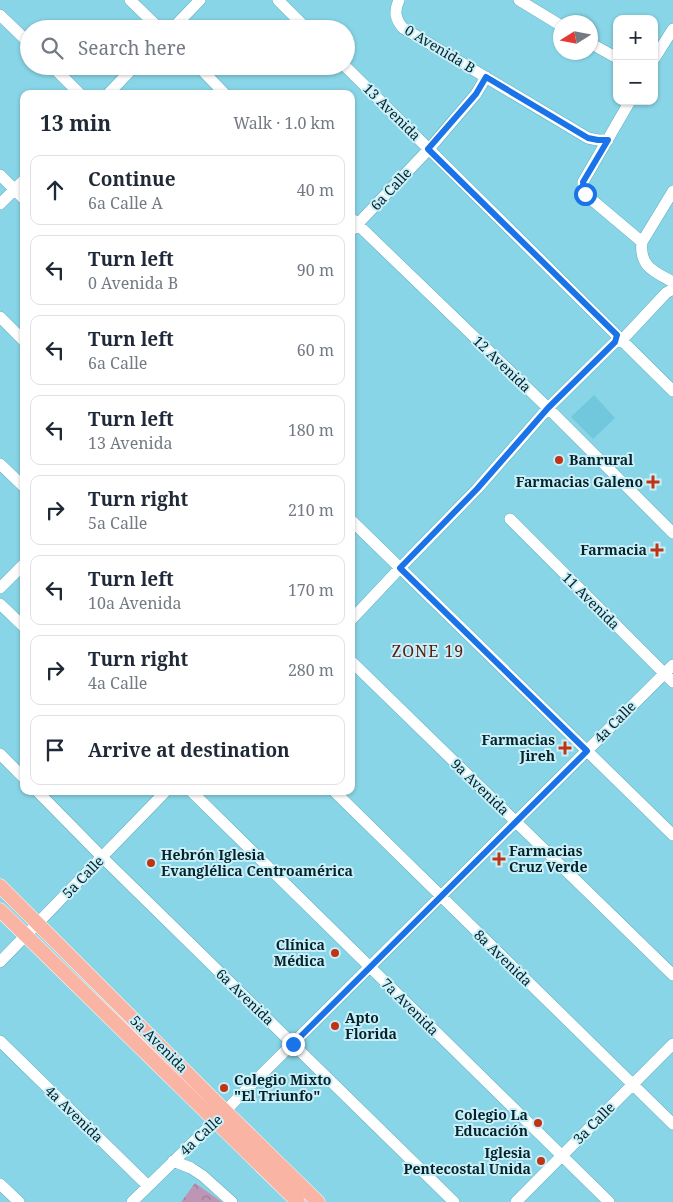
<!DOCTYPE html>
<html lang="en">
<head>
<meta charset="utf-8">
<style>
	:root { --surface:#fff; --page:#f6f6f7; --text:#1f2937; --muted:#747a83; --line:#e0e1e3 }
	body { margin:0; font-family:"Noto Serif",serif; background:var(--page); color:var(--text) }
	.controls { position:absolute; right:15px; top:15px; display:grid; overflow:hidden; border-radius:10px; box-shadow:0 1px 4px #0004 }
	.controls button { width:45px; height:45px; display:grid; place-items:center; padding:0; border:0; border-bottom:1px solid var(--line); background:var(--surface); color:var(--text); font:25px sans-serif }
	.compass { position:absolute; left:553px; top:15px; width:45px; height:45px; border-radius:50%; background:var(--surface); box-shadow:0 1px 4px #0004; rotate:259deg }
	.stop { position:absolute; width:15px; height:15px; margin:-11px; border:4px solid #1a73e8; border-radius:50%; background:#fff }
	.stop.end { background:#1a73e8; border-color:#fff; box-shadow:0 1px 5px #0008 }
	.list { margin:0; padding:0; list-style:none }
	h2 { display:flex; justify-content:space-between; align-items:center; height:65px; margin:0; padding:0 20px; font-size:21px }
	h2 small { font-size:16px; font-weight:400; color:var(--muted) }
	.list li { display:grid; grid-template-columns:32px 1fr auto; gap:15px; align-items:center; box-sizing:border-box; height:70px; margin:0 10px 10px; padding:0 10px; border:1px solid var(--line); border-radius:10px }
	.list b { display:block; font-size:19px; white-space:nowrap }
	.list p { margin:0; font-size:16px; white-space:nowrap; color:var(--muted) }
	.list em { font-size:16px; font-style:normal; color:var(--muted) }
	.icon { flex:none; width:28px; height:28px; fill:none; stroke:currentColor; stroke-width:2; stroke-linecap:round; stroke-linejoin:round }
	.map { position:relative; flex:none; width:673px; height:1202px; overflow:hidden }
	.search { position:absolute; background:var(--surface); box-shadow:0 1px 4px #0004; left:20px; top:20px; width:335px; height:55px; display:flex; align-items:center; gap:12px; box-sizing:border-box; padding:0 18px; border-radius:28px; color:var(--muted); font-size:19px }
	.panel { position:absolute; background:var(--surface); box-shadow:0 1px 4px #0004; left:20px; top:90px; width:335px; height:705px; border-radius:10px }
	.map>svg:first-child { display:block }
	.built { fill:#71c8dc }
	.forest { fill:url(#forest-crowns) }
	.lines { fill:none; stroke-linecap:round; stroke-linejoin:round }
	.minor-casing { stroke:#60adbe; stroke-width:12 }
	.major-casing { stroke:#fff; stroke-width:15 }
	.minor { stroke:#fff; stroke-width:11 }
	.major { stroke:#fab4a4; stroke-width:14 }
	.route { stroke:#1a73e8; stroke-width:6 }
	.poi-dot { fill:#bf3414; stroke:#cbeff8; stroke-width:2 }
	.labels { text-anchor:middle; stroke-width:4; stroke-linejoin:round; paint-order:stroke }
	.street-label { font-size:14px; fill:#02232a; stroke:#cbeff8 }
	.poi-label { font-size:14px; font-weight:bold; fill:#02232a; stroke:#cbeff8; text-anchor:end }
	.quarter-label { font-size:16px; letter-spacing:1px; fill:#5d1b0c; stroke:#cbeff8 }
</style>
</head>
<body>
<div class="map">
<svg width="673" height="1202" viewBox="0 0 673 1202">
	<defs>
		<pattern id="forest-crowns" width="20" height="18" patternUnits="userSpaceOnUse" patternTransform="scale(1.25)"><rect width="20" height="18" fill="#be96b5"/><path d="M2 6a3 3 0 1 1 6 0M12 15a3 3 0 1 1 6 0" fill="none" stroke="#987a93"/></pattern>
	</defs>
	<rect width="100%" height="100%" fill="#88d5e7"/>
	<path class="built" d="M594,395L615,418L593,439L571,417Z"/>
	<path class="forest" d="M195,1183L222,1202H181Z"/>
	<g class="lines">
		<defs>
			<path id="minor" d="M130,0L160,29
				M278,0L307,29
				M399,0C394,11 395,19 403,28L588,138L598,140H608
				M519,0L560,25
				M0,15L29,43
				M172,29L200,0
				M590,43L617,58
				M654,59L673,29
				M52,66L80,94
				M198,66L225,94
				M345,66L673,391
				M108,94L135,66
				M630,101L583,182V189L585,194L642,242
				M0,175L24,199
				M673,191L642,242C639,267 655,272 673,282
				M0,204L24,180
				M351,218L548,408L673,533
				M351,231L429,149L476,94L486,77
				M0,317L24,341
				M0,464L24,487
				M510,519L673,682
				M351,520L673,835
				M0,588L24,564
				M0,604L24,627
				M351,620L400,568L477,489L548,408L615,342L622,340L666,293L673,289
				M351,661L673,975
				M0,754L24,778
				M37,791L102,857L454,1202
				M191,791L609,1202
				M334,791L673,1124
				M0,962L166,791
				M0,1041L148,1186
				M173,1161L191,1168L203,1176L232,1202
				M0,1184L19,1202
				M132,1202L215,1121L226,1112L232,1104L673,665
				M516,1202L673,1044"/>
			<path id="major" d="M0,886L226,1112L318,1202
				M0,910L298,1202"/>
		</defs>
		<use href="#minor" class="minor-casing"/>
		<use href="#major" class="major-casing"/>
		<use href="#minor" class="minor"/>
		<use href="#major" class="major"/>
	</g>
	<g class="lines">
		<path class="route" d="M293,1044L587,751L400,568L477,489L548,408L615,342L617,335L428,149L476,94L486,77L588,138L598,140H608L583,182L585,194"/>
	</g>
	<g class="poi-dot">
		<circle cx="559" cy="460" r="5"/>
		<path d="M650.5 474.5h5v5h5v5h-5v5h-5v-5h-5v-5h5z"/>
		<path d="M654.5 542.5h5v5h5v5h-5v5h-5v-5h-5v-5h5z"/>
		<path d="M562.5 740.5h5v5h5v5h-5v5h-5v-5h-5v-5h5z"/>
		<path d="M496.5 851.5h5v5h5v5h-5v5h-5v-5h-5v-5h5z"/>
		<circle cx="151" cy="863" r="5"/>
		<circle cx="335" cy="953" r="5"/>
		<circle cx="335" cy="1026" r="5"/>
		<circle cx="224" cy="1088" r="5"/>
		<circle cx="538" cy="1123" r="5"/>
		<circle cx="541" cy="1161" r="5"/>
	</g>
	<g class="labels">
		<g class="street-label">
			<text transform="translate(440 49) rotate(31)" y="5">0 Avenida B</text>
			<text transform="translate(392 112) rotate(45)" y="5">13 Avenida</text>
			<text transform="translate(391 189) rotate(-47)" y="5">6a Calle</text>
			<text transform="translate(502 364) rotate(44)" y="5">12 Avenida</text>
			<text transform="translate(591 601) rotate(45)" y="5">11 Avenida</text>
			<text transform="translate(615 722) rotate(-45)" y="5">4a Calle</text>
			<text transform="translate(480 787) rotate(44)" y="5">9a Avenida</text>
			<text transform="translate(83 877) rotate(-46)" y="5">5a Calle</text>
			<text transform="translate(503 958) rotate(44)" y="5">8a Avenida</text>
			<text transform="translate(245 997) rotate(44)" y="5">6a Avenida</text>
			<text transform="translate(410 1007) rotate(45)" y="5">7a Avenida</text>
			<text transform="translate(159 1044) rotate(45)" y="5">5a Avenida</text>
			<text transform="translate(74 1114) rotate(44)" y="5">4a Avenida</text>
			<text transform="translate(594 1123) rotate(-45)" y="5">3a Calle</text>
			<text transform="translate(201 1135) rotate(-43)" y="5">4a Calle</text>
		</g>
		<g class="poi-label">
			<text x="569" y="465" text-anchor="start">Banrural</text>
			<text x="643" y="487">Farmacias Galeno</text>
			<text x="647" y="555">Farmacia</text>
			<text x="555" y="745">Farmacias<tspan x="555" dy="16">Jireh</tspan></text>
			<text x="509" y="856" text-anchor="start">Farmacias<tspan x="509" dy="16">Cruz Verde</tspan></text>
			<text x="161" y="860" text-anchor="start">Hebrón Iglesia<tspan x="161" dy="16">Evanglélica Centroamérica</tspan></text>
			<text x="325" y="950">Clínica<tspan x="325" dy="16">Médica</tspan></text>
			<text x="345" y="1023" text-anchor="start">Apto<tspan x="345" dy="16">Florida</tspan></text>
			<text x="234" y="1085" text-anchor="start">Colegio Mixto<tspan x="234" dy="16">"El Triunfo"</tspan></text>
			<text x="528" y="1120">Colegio La<tspan x="528" dy="16">Educación</tspan></text>
			<text x="531" y="1158">Iglesia<tspan x="531" dy="16">Pentecostal Unida</tspan></text>
		</g>
		<g class="quarter-label">
			<text x="428" y="657">ZONE 19</text>
		</g>
	</g>
</svg>
<div class="controls">
<button>+</button>
<button>−</button>
</div>
<svg class="compass" viewBox="-18 -18 36 36"><path d="M0-13l5 13h-10z" fill="#e53935"/><path d="M0 13l5-13h-10z" fill="#747a83"/></svg>
<div class="stop" style="left:585px;top:194px"></div>
<div class="stop end" style="left:293px;top:1044px"></div>
<div class="search"><svg class="icon" aria-label="search" viewBox="0 0 24 24"><circle cx="10" cy="10" r="6"/><path d="M15 15l6 6"/></svg>Search here</div>
<section class="panel">
<h2>13 min<small>Walk · 1.0 km</small></h2>
<ul class="list">
<li><svg class="icon" aria-label="ahead" viewBox="0 0 24 24"><path d="M12 20V5M6 11l6-6 6 6"/></svg><div><b>Continue</b><p>6a Calle A</p></div><em>40 m</em></li>
<li><svg class="icon" aria-label="left" viewBox="0 0 24 24"><path d="M17 20v-9H6M10 6l-5 5 5 5"/></svg><div><b>Turn left</b><p>0 Avenida B</p></div><em>90 m</em></li>
<li><svg class="icon" aria-label="left" viewBox="0 0 24 24"><path d="M17 20v-9H6M10 6l-5 5 5 5"/></svg><div><b>Turn left</b><p>6a Calle</p></div><em>60 m</em></li>
<li><svg class="icon" aria-label="left" viewBox="0 0 24 24"><path d="M17 20v-9H6M10 6l-5 5 5 5"/></svg><div><b>Turn left</b><p>13 Avenida</p></div><em>180 m</em></li>
<li><svg class="icon" aria-label="right" viewBox="0 0 24 24"><path d="M7 20v-9h11M14 6l5 5-5 5"/></svg><div><b>Turn right</b><p>5a Calle</p></div><em>210 m</em></li>
<li><svg class="icon" aria-label="left" viewBox="0 0 24 24"><path d="M17 20v-9H6M10 6l-5 5 5 5"/></svg><div><b>Turn left</b><p>10a Avenida</p></div><em>170 m</em></li>
<li><svg class="icon" aria-label="right" viewBox="0 0 24 24"><path d="M7 20v-9h11M14 6l5 5-5 5"/></svg><div><b>Turn right</b><p>4a Calle</p></div><em>280 m</em></li>
<li><svg class="icon" aria-label="arrive" viewBox="0 0 24 24"><path d="M6 21V4h12l-3 4 3 4H6"/></svg><div><b>Arrive at destination</b></div></li>
</ul>
</section>
</div>
</body>
</html>
